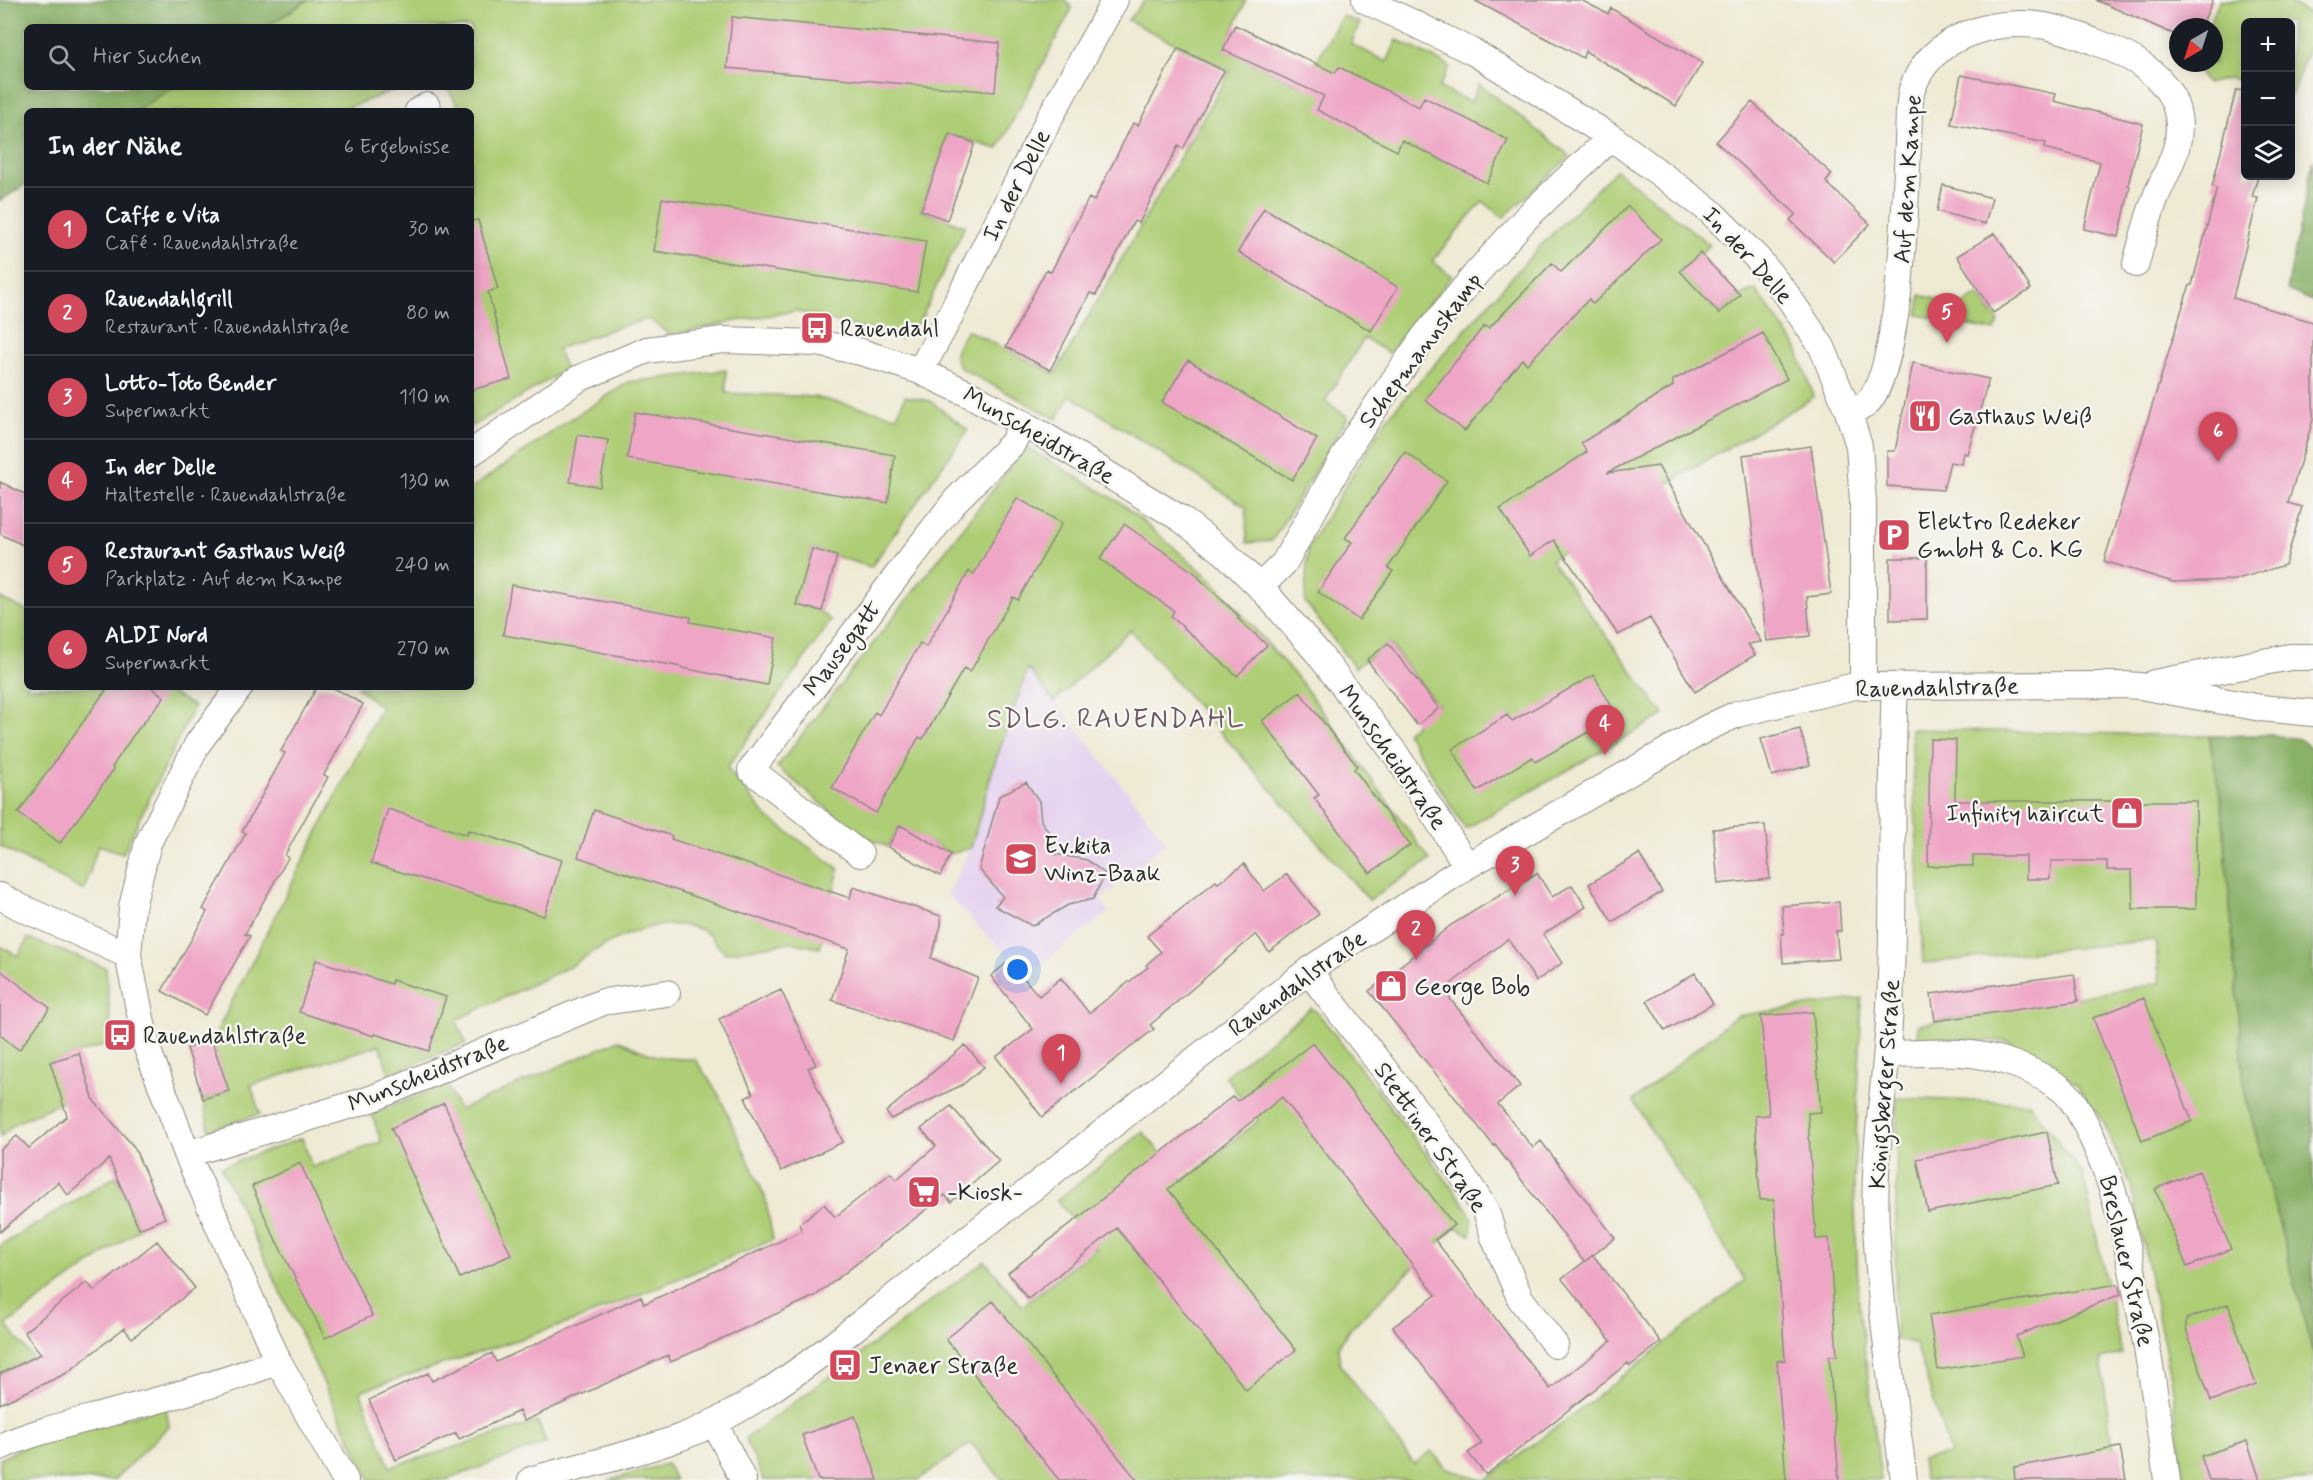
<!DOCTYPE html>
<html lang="de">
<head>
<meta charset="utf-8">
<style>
	:root { --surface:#171b24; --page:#20242c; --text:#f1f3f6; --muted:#9ea1a6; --line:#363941; --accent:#d1495b }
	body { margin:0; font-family:Mynerve,sans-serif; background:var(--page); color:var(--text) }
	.controls { position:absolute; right:18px; top:18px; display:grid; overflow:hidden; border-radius:9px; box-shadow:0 3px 15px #0003 }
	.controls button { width:54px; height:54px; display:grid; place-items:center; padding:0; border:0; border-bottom:2px solid var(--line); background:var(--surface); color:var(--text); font:30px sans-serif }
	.compass { position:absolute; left:2169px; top:18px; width:54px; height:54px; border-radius:50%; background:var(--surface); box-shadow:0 3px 15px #0003; rotate:219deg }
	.you { position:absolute; left:1018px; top:970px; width:21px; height:21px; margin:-15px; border:4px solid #fff; border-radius:50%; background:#1a73e8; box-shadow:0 0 0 9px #1a73e833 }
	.badge { display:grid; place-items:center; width:39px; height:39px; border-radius:50%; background:var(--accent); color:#fff; font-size:20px; font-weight:700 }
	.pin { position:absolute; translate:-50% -50px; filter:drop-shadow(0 2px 3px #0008) }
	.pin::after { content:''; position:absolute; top:32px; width:21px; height:18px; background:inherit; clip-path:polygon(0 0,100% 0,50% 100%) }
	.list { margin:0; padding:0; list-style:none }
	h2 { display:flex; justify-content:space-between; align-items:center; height:78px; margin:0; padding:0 24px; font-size:26px }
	h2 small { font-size:20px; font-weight:400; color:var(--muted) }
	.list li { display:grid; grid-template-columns:39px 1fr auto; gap:18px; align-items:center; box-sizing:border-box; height:84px; padding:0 24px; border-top:2px solid var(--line) }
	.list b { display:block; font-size:22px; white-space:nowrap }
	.list p { margin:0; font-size:20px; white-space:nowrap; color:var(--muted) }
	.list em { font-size:20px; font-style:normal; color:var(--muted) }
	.icon { flex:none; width:33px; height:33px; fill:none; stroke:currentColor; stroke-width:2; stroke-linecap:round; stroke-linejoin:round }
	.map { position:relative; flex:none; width:2313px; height:1480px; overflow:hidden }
	.search { position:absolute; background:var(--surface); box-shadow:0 3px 15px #0003; left:24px; top:24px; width:450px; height:66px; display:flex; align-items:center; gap:15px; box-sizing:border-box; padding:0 21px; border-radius:9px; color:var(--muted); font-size:22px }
	.panel { position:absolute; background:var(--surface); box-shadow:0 3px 15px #0003; left:24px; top:108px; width:450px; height:582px; border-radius:9px }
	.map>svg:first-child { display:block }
	.built { fill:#e6d3f0 }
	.green { fill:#aece76; stroke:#6c7c50; stroke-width:1.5 }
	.forest { fill:#8ab167; stroke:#5a6e49; stroke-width:1.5 }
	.building { fill:#efa6c6 }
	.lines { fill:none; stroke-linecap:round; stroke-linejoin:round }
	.street-casing { stroke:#8d8a80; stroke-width:28 }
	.street { stroke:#fff; stroke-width:26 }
	.labels { text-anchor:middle; stroke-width:5; stroke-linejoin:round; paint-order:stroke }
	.street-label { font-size:24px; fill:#2b2b2b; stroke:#f6f6f2 }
	.poi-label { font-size:24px; fill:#2b2b2b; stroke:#f6f6f2; text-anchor:start }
	.quarter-label { font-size:27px; letter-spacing:1.5px; fill:#705661; stroke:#f6f6f2 }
</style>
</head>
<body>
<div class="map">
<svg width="2313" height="1480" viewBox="0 0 2313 1480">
	<rect width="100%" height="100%" fill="#f6f6f2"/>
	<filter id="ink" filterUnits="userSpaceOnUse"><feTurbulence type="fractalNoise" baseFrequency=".0167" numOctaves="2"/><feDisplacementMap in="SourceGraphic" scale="12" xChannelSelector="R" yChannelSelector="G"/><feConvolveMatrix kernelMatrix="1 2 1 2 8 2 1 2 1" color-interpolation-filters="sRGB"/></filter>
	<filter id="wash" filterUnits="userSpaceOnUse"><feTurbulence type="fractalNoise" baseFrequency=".008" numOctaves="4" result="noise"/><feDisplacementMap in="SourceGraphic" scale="24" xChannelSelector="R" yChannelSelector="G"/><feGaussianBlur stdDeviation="1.35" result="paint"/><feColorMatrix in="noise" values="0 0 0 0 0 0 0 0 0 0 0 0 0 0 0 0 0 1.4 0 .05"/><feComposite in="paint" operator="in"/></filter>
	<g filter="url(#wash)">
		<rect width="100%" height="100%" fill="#efead4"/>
		<path class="built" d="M1028,668L1167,841L1100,900L1109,912L1027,975L947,895L971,848L993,768Z"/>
		<path class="green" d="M308,0H1065L1072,8L998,149L949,135L921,210L965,226L918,325L902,339L796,311L736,321L670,335L649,319L615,328L557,349L566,369L471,427V111H461L447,87H471V27H266Z
			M1145,0H1246L1224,50L1302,86L1342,16L1360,23L1351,44L1387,62L1397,40L1450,66L1439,88L1471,102L1479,84L1570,156L1503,218L1483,201L1432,261L1452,276L1389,353L1364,338L1325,401L1348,417L1272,541L1247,543L1246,507L1070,395L1057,419L962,369C948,353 958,346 967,330L1055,374L1230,71L1128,20Z
			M2219,0H2285L2313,16V35L2292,95H2290V22H2246L2245,82L2230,78L2207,84L2199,71L2200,63H2214V27H2209Z
			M173,87H402L339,111H136Z
			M1616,170L1710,245L1680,271L1719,313L1740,295L1755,289L1796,346L1814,397L1636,502L1551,560L1664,715L1465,829L1406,732L1439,707L1389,643L1355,668L1305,602L1308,547L1387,418L1539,247Z
			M1920,295L1963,305L1978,295L1999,322L1995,331L1918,315Z
			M726,370V393L814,397L897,416L905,396L930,401L968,430L871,567L812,549L797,604L818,610L831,621L727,768L766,816L839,869L820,948L790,942L725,953C718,947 710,934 702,930C657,913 607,941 571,966L456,1020L466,1043L389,1074L380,1045L251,1085L260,1114L209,1130L203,1099L228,1091L212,1041L381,707L357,687H471V489L566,422L629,382Z
			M1026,447L1121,503L1211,579L1301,682L1430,860L1369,900L1130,630L1054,702L1028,668L993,768L971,848L951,854L900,826L888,847L855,831L777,767Z
			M0,598L27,611V687H160L194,706L123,853L98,845L84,891L0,846Z
			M1911,729L2209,736L2222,807L2245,1093L2313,1354V1480H2184L2172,1382L2131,1186L2104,1123L2077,1084L2007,1041L1917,1040L1918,1025L2160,983L2155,940L1923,963Z
			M28,938L106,968L112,1043L51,1062L63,1101L16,1123L0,1137V946L18,956Z
			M1862,998L1854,1185L1859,1306L1881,1480H1486L1591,1401L1745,1280L1633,1101L1736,1016Z
			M1311,1008L1319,1014L1460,1198L1472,1217L1471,1235L1455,1227L1348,1331L1338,1348L1340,1364L1414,1464L1431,1451L1447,1469L1485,1480H1002L971,1443L918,1480H764L745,1439L985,1261L1022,1306L1096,1248L1057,1200L1143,1132L1184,1180L1258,1121L1225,1076Z
			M619,1040C648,1055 661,1060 695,1059L719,1095L765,1197L773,1240L575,1321L360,1391L390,1467L538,1422L546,1443L446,1480H370L221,1167L302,1138L312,1167L381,1142L372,1114L447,1084L459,1110Z
			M1897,1098L2029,1103L2083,1174L2122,1354L2101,1359L2111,1439L2127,1480H1924L1921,1459L1950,1454L1916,1344L1895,1339Z
			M116,1176L139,1229L6,1325L33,1358L0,1374V1246Z
			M166,1407L169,1426L114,1480H0V1459L32,1443Z
			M667,1464L675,1480H608Z"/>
		<path class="forest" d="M0,0H308L266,27H27V87H173L136,111H27V183L0,201Z
			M2313,159V301L2287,290Z
			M2272,735L2299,739L2313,749V1354L2245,1093L2222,807L2209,736Z"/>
		<g id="blocks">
			<path class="building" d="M1474,0H1581L1608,14L1611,8L1702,63L1676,106L1585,51L1583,58Z
				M2096,0H2213L2201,27H2178V36Z
				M732,17L999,43L995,92L727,68Z
				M1235,25L1335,73L1339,67L1419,107L1424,97L1508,140L1487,183L1402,140L1397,151L1317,110L1324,96L1223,50Z
				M1178,48L1224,71L1183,149L1178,146L1139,223L1134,221L1096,295L1090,293L1050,370L1006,347L1046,270L1051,272L1089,198L1094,201L1133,123L1138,125Z
				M1961,75L2056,94L2054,101L2143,124L2128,185L2130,186L2119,237L2084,229L2100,162L2044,148L2046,143L1951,124Z
				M2236,90L2246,91V176H2258L2252,197L2258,198L2233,298L2313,322V420L2288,503L2302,507L2285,565L2234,580L2173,582L2104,561L2186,296L2190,285H2192L2217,188L2212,187Z
				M1752,102L1832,174L1826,182L1870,224L1834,262L1790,220L1796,214L1716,142Z
				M949,134L975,143L947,220L921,210Z
				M1943,185L1992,198L1985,224L1937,211Z
				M662,198L926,241L917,292L654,251Z
				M1628,206L1661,239L1593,304L1589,299L1527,364L1522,359L1465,431L1425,400L1484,326L1489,328L1552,263L1561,272Z
				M1264,208L1398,287L1371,331L1238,252Z
				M478,220L498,289L488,292L511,379L471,390V221Z
				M1995,233L2031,289L1993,313L1957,256Z
				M1700,253L1740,295L1719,313L1680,271Z
				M1763,333L1787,379L1607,473L1658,466L1761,642L1748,644L1755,655L1695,692L1650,618L1618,635L1554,540L1530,556L1500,509L1587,452L1581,443L1673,386V380Z
				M1188,360L1317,439L1292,480L1162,402Z
				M1913,363L1989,379L1967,454L1963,453L1961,464L1950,462L1943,490L1887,486V451H1895Z
				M635,412L895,455L888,503L627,459Z
				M578,435L608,440L600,487L570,482Z
				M1811,446L1831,594L1807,597L1810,636L1767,641L1743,455Z
				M1405,452L1447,481L1388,568L1393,571L1359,620L1318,592L1352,542L1345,538Z
				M0,482L27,495V547L0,534Z
				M1017,498L1062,523L1018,600L1013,597L970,672L964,668L923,739L919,737L876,813L832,788L875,712L879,715L920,643L926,647L969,571L974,574Z
				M1124,524L1199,576L1198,577L1239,616L1237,618L1267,645L1237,676L1171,616L1174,611L1100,559Z
				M812,549L837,556L822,611L796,605Z
				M1890,558H1927V619L1890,620Z
				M511,585L691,617L690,622L776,638L767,685L682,668V667L503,635Z
				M1388,643L1439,708L1417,725L1367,660Z
				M1594,675L1617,716L1535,762L1532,757L1477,791L1452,749L1507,715L1512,721Z
				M108,687H151L164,697L132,737L112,767L114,769L60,843L18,813Z
				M317,687H332L363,704L324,775L328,777L285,855L288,858L245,934L250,936L205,1015L162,991L207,912L203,909L246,833L242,832L285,753L281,751Z
				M1300,692L1357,766L1354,769L1410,845L1370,873L1314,798L1319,795L1262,721Z
				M1800,729L1810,765L1772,776L1761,739Z
				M1930,739L1956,740L1955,801H2196V909H2133L2132,870H2107V861H2051L2050,879H2026V856H1973V866H1928Z
				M1026,782L1039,801L1041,821L1051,835L1055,854L1087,860L1105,874L1093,899L1068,905L1032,926L995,906L1003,897L979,869L999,796Z
				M388,809L467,835L468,830L562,860L544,916L371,863Z
				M594,810L672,836L671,839L850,898L853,887L941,916V926L931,958L978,978L954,1041L832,1000L849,949L578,857Z
				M900,825L951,854L940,876L888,847Z
				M1765,825L1770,879L1718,884L1713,829Z
				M1639,854L1662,892L1612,922L1589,884Z
				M1244,864L1264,891L1287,874L1319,914L1269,952L1256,934L1150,1025L1154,1029L1042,1117L996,1057L1033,1029L991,976L1009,961L1039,996L1061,978L1089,1013L1148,967L1146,965L1161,952L1147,936L1216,881L1218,883Z
				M1537,873L1552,897L1572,885L1586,907L1543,934L1562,963L1536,981L1508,939L1443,990L1520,1086L1498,1104L1533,1148L1541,1141L1615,1238L1584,1262L1495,1145L1494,1146L1369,991L1451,925Z
				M1839,902L1841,931H1836L1839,959L1783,963L1781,934H1784L1782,906Z
				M316,960L391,984L392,980L446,997L429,1051L375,1034L374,1036L299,1012Z
				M0,970L50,1008L19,1050L0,1035Z
				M1695,973L1713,1004L1665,1031L1647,1001Z
				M2074,974L2078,1001L1935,1021L1931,994Z
				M781,990L816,1065L808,1068L843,1142L781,1171L745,1098L753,1094L719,1019Z
				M2144,998L2192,1121L2142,1141L2093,1018Z
				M1813,1012L1821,1112L1808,1113L1810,1152L1816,1239L1829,1238L1837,1356H1829L1839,1480H1786L1777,1361L1785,1360L1774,1200H1760L1755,1116L1769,1115L1761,1016Z
				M212,1041L229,1091L203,1099L187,1048Z
				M1313,1043L1454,1225L1435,1240L1550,1389L1611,1341L1562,1279L1593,1255L1661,1342L1630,1366L1628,1363L1486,1475L1468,1453L1482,1443L1393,1327L1436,1295L1282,1097L1168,1189L1296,1350L1246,1390L1117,1228L1028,1299L1008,1273L1233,1096L1237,1101Z
				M965,1045L984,1067L962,1085L891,1119L886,1112Z
				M79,1053L94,1101L134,1147L165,1218L139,1229L109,1159L68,1195L58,1182L0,1232V1150L17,1136L29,1148L67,1116L50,1062Z
				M444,1103L511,1255L460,1278L391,1128Z
				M951,1106L999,1161L951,1202L945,1195L815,1296L671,1362L668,1355L524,1421L519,1411L459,1439L456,1433L396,1460L369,1400L428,1373L432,1381L492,1353L496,1362L641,1296L644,1304L802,1231L799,1224L824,1204L835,1217L891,1173L896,1180L936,1146L921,1129Z
				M2047,1132L2058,1185L1928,1212L1917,1159Z
				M300,1163L372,1316L325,1338L269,1226L252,1186Z
				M2199,1171L2231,1249L2187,1267L2155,1189Z
				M157,1241L195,1288L132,1338L124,1328L67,1373L0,1404V1374L41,1354L24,1332L87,1282L94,1291Z
				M2118,1284L2121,1294L2016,1336L2023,1356L1938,1370L1929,1315Z
				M993,1301L1042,1362L1137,1480H1059L946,1339Z
				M2228,1304L2256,1385L2211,1401L2186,1329V1319Z
				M855,1416L878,1480H818L802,1435Z
				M2247,1441L2260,1480H2209L2201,1456Z
				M2120,1447L2126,1480H2015L2014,1467Z"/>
		</g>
	</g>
	<g filter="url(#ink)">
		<use href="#blocks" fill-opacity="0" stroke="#8d8a80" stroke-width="1.5"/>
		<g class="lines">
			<defs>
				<path id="street" d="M1365,0L1475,53L1611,137L1710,211L1758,259L1787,295L1822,347L1848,411L1859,446L1863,502V686
					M418,111L427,106
					M920,371L948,320L1049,119L1115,0
					M1848,411C1853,409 1861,408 1865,405C1904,373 1907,165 1909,112C1910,105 1910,96 1912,89C1931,35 1994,18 2045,26C2061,29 2078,35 2093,41C2128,54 2171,75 2178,116C2183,146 2168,168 2157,194C2148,216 2142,241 2136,264
					M471,453L578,379L647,350L723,340L818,343L861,352L920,371L971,395L1045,436L1181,519L1225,553L1263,590L1318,653L1397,756L1467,866
					M1260,587L1284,563L1355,437L1424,337L1475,275L1526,218L1611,137
					M2154,683L2290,657H2313
					M1895,686C1890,792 1895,899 1890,1005C1887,1079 1872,1153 1876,1227C1881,1312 1893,1396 1904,1480
					M240,687L198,743L148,843L132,907L128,955L147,1048L187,1154L278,1361L345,1480
					M860,854L751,770L896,577L956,500L1012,444L1023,423
					M0,896L22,908L128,955
					M1309,970L1322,989L1422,1118L1470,1186L1486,1211L1494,1237L1520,1298L1555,1345
					M1888,1054C1912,1054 1937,1051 1961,1053C1994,1055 2032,1068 2059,1087C2072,1096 2080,1113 2087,1127C2115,1182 2127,1240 2138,1301C2150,1360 2159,1420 2167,1480
					M187,1154L371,1099L603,1002L667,993
					M714,1422L743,1480
					M0,1447C36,1431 73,1423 110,1413C167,1398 223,1383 278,1361
					M531,1480C579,1466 629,1456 676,1439C732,1419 787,1380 833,1345L1309,970L1467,866L1707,728L1737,714L1855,686L2125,685L2140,686L2261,708L2313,713"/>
			</defs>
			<use href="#street" class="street-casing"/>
			<use href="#street" class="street"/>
		</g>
	</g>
	<defs>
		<symbol id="bus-square" viewBox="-11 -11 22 22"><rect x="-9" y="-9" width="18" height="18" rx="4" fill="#d1495b" stroke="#f6f6f2"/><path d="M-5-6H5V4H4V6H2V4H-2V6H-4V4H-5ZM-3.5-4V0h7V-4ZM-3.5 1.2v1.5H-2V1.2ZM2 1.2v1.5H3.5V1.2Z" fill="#fff"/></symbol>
		<symbol id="restaurant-square" viewBox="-11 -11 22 22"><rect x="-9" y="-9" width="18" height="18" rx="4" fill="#d1495b" stroke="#f6f6f2"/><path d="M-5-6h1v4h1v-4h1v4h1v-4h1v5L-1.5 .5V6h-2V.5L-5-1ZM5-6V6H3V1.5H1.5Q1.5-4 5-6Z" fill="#fff"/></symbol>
		<symbol id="parking-square" viewBox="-11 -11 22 22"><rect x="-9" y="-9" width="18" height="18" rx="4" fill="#d1495b" stroke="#f6f6f2"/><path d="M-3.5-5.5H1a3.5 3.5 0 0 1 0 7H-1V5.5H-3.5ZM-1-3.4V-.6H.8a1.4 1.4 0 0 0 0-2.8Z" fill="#fff"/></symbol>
		<symbol id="shop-square" viewBox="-11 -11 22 22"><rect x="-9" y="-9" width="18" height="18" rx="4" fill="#d1495b" stroke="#f6f6f2"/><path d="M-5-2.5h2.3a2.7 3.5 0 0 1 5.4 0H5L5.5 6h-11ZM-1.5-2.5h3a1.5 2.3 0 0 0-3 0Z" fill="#fff"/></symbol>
		<symbol id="school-square" viewBox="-11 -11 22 22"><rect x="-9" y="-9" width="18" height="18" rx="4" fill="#d1495b" stroke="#f6f6f2"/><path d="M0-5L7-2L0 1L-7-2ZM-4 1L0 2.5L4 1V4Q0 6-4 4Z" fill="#fff"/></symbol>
		<symbol id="supermarket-square" viewBox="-11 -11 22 22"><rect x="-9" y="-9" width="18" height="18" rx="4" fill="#d1495b" stroke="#f6f6f2"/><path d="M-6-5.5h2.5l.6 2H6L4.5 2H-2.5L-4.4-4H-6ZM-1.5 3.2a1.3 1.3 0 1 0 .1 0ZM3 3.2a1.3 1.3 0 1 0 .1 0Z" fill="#fff"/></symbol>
	</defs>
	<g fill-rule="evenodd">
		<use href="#bus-square" x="798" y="309" width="38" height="38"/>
		<use href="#restaurant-square" x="1906" y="397" width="38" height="38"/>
		<use href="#parking-square" x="1875" y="516" width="38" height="38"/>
		<use href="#shop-square" x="2108" y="794" width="38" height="38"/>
		<use href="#school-square" x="1002" y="840" width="38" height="38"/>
		<use href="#shop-square" x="1372" y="967" width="38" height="38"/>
		<use href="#bus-square" x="101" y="1016" width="38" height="38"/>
		<use href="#supermarket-square" x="905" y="1173" width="38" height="38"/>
		<use href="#bus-square" x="826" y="1346" width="38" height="38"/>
	</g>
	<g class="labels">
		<g class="street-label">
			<text transform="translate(1907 179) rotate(-86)" y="8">Auf dem Kampe</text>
			<text transform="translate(1016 185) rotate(-63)" y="8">In der Delle</text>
			<text transform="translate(1748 255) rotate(48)" y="8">In der Delle</text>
			<text transform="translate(1420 350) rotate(-53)" y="8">Schepmannskamp</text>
			<text transform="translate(1039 435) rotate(30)" y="8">Munscheidstraße</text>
			<text transform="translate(842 648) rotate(-53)" y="8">Mausegatt</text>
			<text transform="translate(1937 687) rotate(-1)" y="8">Rauendahlstraße</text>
			<text transform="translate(1393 757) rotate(55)" y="8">Munscheidstraße</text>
			<text transform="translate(1297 983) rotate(-36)" y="8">Rauendahlstraße</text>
			<text transform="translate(428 1073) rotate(-22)" y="8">Munscheidstraße</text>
			<text transform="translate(1884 1084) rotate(-86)" y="8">Königsberger Straße</text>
			<text transform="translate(1431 1137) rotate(55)" y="8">Stettiner Straße</text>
			<text transform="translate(2127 1261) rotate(77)" y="8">Breslauer Straße</text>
		</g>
		<g class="poi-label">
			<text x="840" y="336">Rauendahl</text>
			<text x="1948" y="424">Gasthaus Weiß</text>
			<text x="1917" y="529">Elektro Redeker<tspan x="1917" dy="28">GmbH &amp; Co. KG</tspan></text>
			<text x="2104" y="821" text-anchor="end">Infinity haircut</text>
			<text x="1044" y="853">Ev.kita<tspan x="1044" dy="28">Winz-Baak</tspan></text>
			<text x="1414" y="994">George Bob</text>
			<text x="143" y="1043">Rauendahlstraße</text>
			<text x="947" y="1200">-Kiosk-</text>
			<text x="868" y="1373">Jenaer Straße</text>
		</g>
		<g class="quarter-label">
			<text x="1116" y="727">SDLG. RAUENDAHL</text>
		</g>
	</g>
</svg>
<div class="controls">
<button>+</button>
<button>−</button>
<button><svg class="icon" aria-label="layers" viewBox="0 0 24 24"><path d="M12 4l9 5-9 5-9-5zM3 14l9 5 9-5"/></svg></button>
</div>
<svg class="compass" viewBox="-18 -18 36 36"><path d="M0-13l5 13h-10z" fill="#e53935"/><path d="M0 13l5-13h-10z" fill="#9ea1a6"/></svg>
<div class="you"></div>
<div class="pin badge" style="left:1061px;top:1084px">1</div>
<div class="pin badge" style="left:1416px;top:960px">2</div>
<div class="pin badge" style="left:1515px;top:896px">3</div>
<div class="pin badge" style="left:1605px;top:755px">4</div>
<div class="pin badge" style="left:1947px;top:343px">5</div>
<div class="pin badge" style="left:2218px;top:462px">6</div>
<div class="search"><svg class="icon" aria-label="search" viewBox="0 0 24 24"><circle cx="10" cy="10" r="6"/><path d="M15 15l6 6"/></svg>Hier suchen</div>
<section class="panel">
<h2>In der Nähe<small>6 Ergebnisse</small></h2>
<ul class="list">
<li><span class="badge">1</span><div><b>Caffe e Vita</b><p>Café · Rauendahlstraße</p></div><em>30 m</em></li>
<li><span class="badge">2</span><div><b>Rauendahlgrill</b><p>Restaurant · Rauendahlstraße</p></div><em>80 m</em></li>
<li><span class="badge">3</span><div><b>Lotto-Toto Bender</b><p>Supermarkt</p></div><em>110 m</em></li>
<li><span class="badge">4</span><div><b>In der Delle</b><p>Haltestelle · Rauendahlstraße</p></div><em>130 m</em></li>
<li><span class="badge">5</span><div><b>Restaurant Gasthaus Weiß</b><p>Parkplatz · Auf dem Kampe</p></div><em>240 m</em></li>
<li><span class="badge">6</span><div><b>ALDI Nord</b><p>Supermarkt</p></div><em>270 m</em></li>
</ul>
</section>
</div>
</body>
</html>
